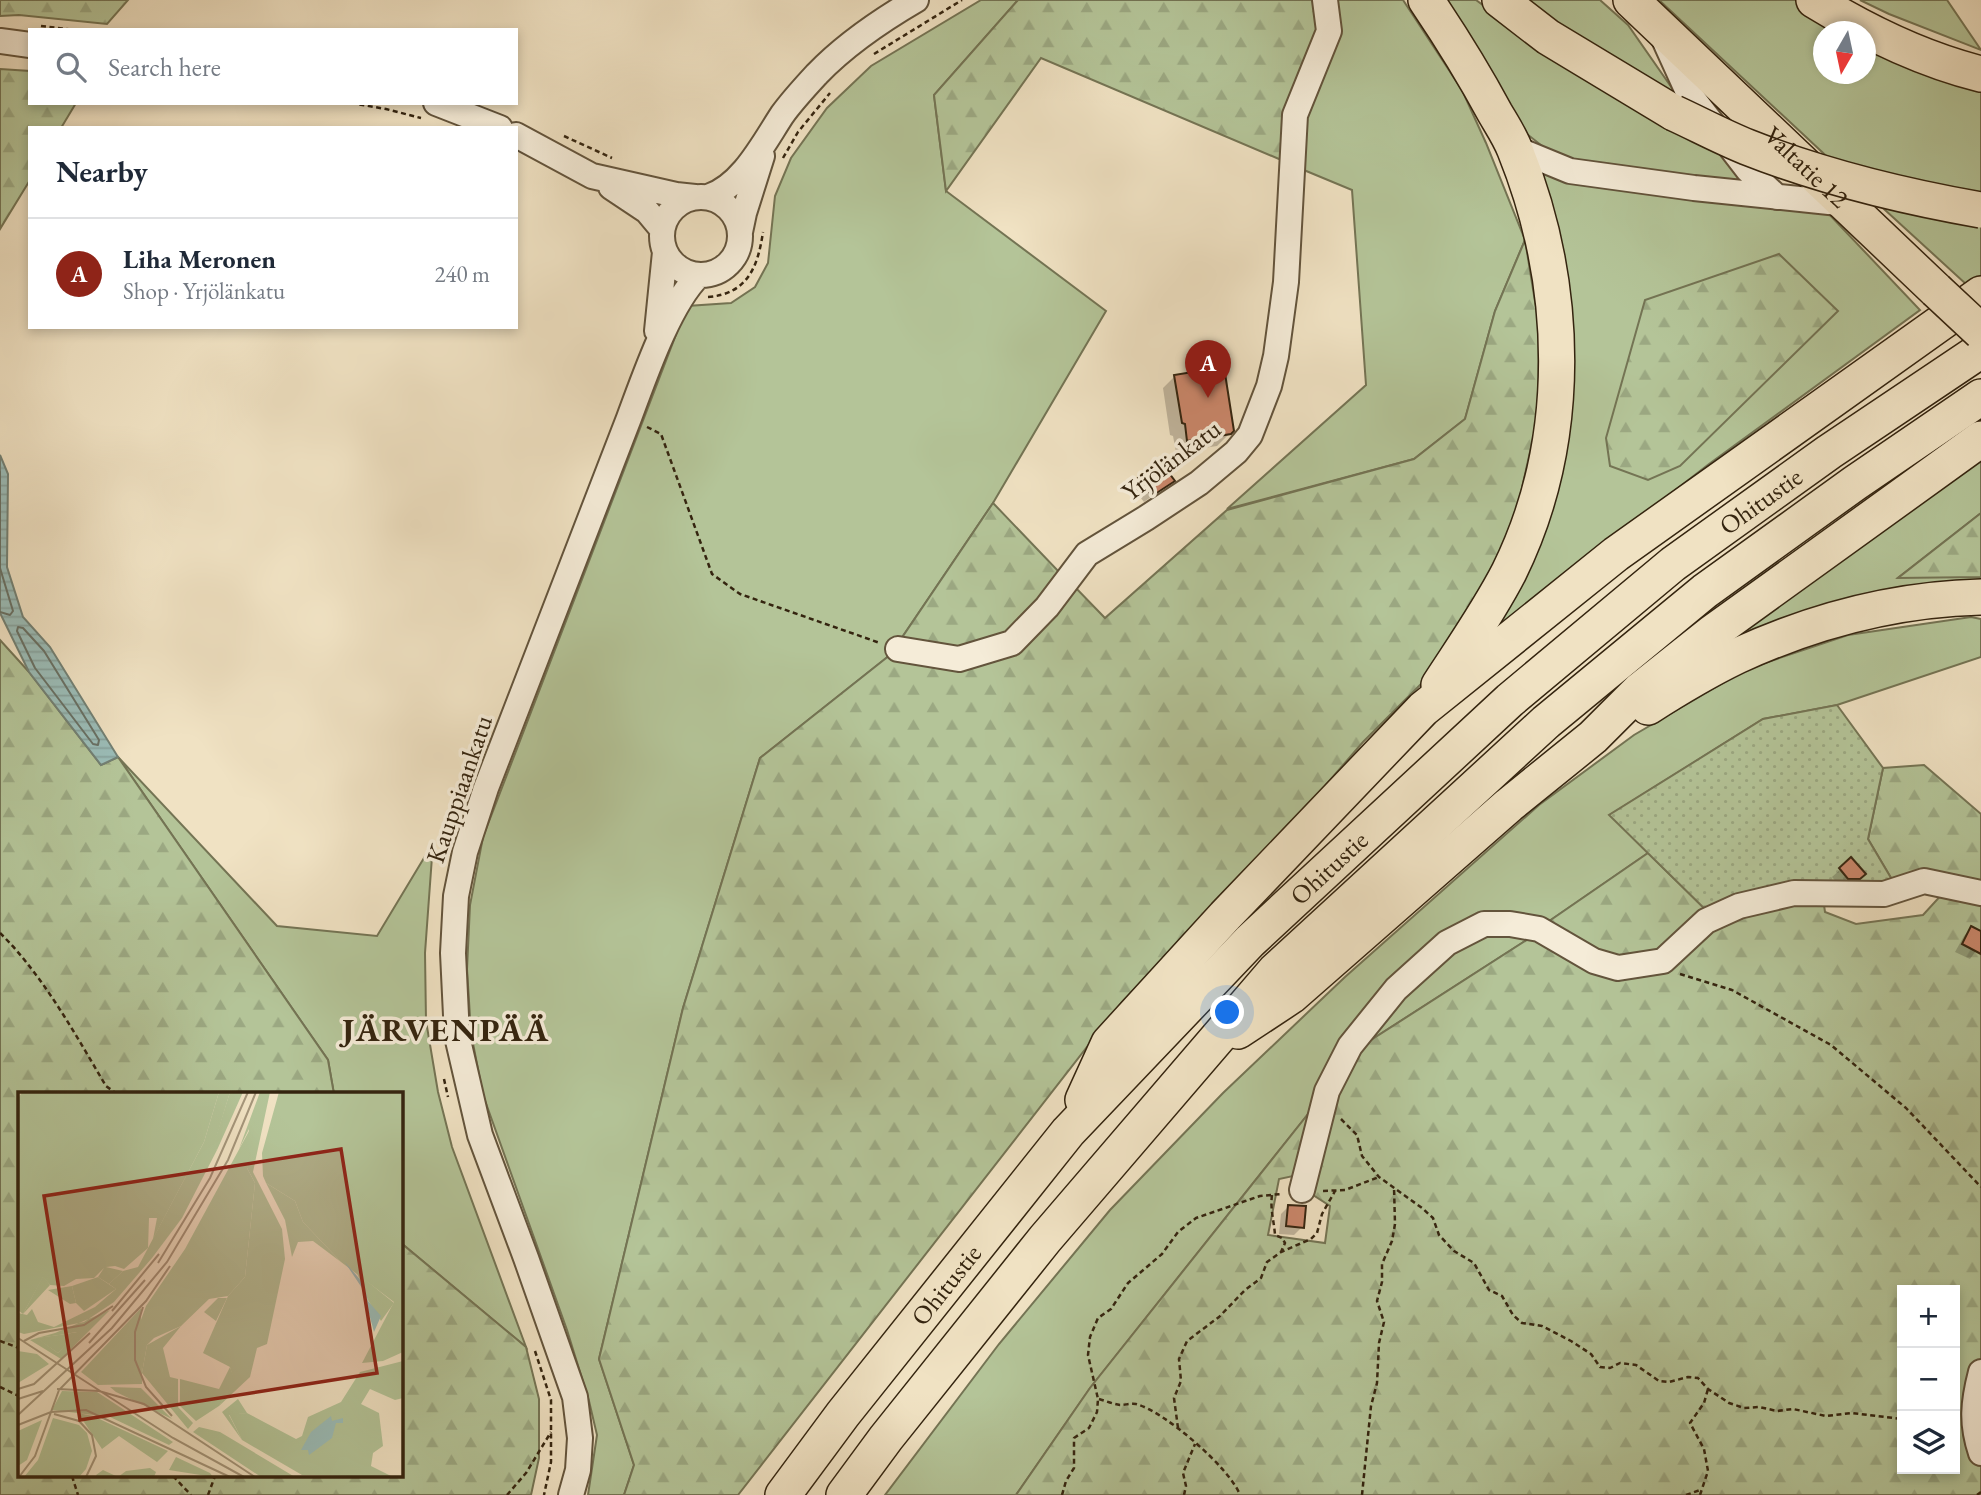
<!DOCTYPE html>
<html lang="en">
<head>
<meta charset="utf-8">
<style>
	:root { --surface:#fff; --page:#f2f2f3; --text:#1f2937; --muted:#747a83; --line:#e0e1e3; --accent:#8f2418 }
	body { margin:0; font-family:"EB Garamond",serif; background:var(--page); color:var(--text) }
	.controls { position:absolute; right:21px; bottom:21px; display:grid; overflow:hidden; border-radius:0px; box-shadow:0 4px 10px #0003 }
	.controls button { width:63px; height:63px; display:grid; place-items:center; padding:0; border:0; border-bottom:2px solid var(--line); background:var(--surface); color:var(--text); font:35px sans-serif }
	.compass { position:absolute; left:1813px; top:21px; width:63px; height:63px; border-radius:50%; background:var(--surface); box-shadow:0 4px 10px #0003; rotate:189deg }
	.you { position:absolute; left:1228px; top:1013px; width:24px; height:24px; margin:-18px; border:5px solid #fff; border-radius:50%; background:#1a73e8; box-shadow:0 0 0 10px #1a73e833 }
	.badge { display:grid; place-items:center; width:46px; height:46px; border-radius:50%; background:var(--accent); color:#fff; font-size:23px; font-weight:700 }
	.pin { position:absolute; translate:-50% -58px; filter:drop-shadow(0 2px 4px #0008) }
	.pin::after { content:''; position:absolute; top:37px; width:24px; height:21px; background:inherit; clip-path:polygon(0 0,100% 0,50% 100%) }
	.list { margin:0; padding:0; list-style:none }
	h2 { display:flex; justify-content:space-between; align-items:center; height:91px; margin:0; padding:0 28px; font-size:30px }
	h2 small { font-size:23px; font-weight:400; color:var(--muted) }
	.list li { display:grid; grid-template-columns:46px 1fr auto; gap:21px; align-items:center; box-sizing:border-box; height:112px; padding:0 28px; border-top:2px solid var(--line) }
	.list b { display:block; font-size:26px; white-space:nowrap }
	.list p { margin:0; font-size:23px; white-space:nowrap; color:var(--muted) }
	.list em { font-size:23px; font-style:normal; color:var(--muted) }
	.icon { flex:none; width:38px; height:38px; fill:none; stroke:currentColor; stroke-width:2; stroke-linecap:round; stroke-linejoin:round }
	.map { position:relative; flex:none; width:1981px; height:1495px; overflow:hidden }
	.search { position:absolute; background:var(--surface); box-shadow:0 4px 10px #0003; left:28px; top:28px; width:490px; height:77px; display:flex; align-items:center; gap:18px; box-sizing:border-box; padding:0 24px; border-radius:0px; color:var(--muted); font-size:26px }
	.panel { position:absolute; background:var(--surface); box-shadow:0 4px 10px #0003; left:28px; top:126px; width:490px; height:203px; border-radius:0px }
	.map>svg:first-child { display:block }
	.green { fill:#b4c498; stroke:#747454; stroke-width:2 }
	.forest { fill:url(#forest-firs); stroke:#747454; stroke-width:2; fill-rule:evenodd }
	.park { fill:url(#park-dots); stroke:#747454; stroke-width:2 }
	.water { fill:url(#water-rules); stroke:#728074; stroke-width:2 }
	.shadow { fill:#0003 }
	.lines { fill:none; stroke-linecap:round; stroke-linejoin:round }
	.shore { stroke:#687064; stroke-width:2 }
	.building { fill:#cb876b; stroke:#34240f; stroke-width:2 }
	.minor-casing { stroke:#63543c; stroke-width:28 }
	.highway-casing { stroke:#34240f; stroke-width:38 }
	.path { stroke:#34240f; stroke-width:2.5; stroke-dasharray:5 3.5; stroke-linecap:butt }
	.minor { stroke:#f5ecd8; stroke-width:24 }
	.highway { stroke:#f0e2c3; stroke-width:35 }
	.highway-bridge-casing { stroke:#34240f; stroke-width:38; stroke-linecap:butt }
	.highway-bridge { stroke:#f0e2c3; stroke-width:35 }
	.labels { text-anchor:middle; stroke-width:7; stroke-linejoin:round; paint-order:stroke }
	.street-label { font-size:26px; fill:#34240f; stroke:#f5ecd8 }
	.district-label { font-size:33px; font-weight:bold; letter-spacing:2px; fill:#34240f; stroke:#f5ecd8 }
	.inset-road { fill:none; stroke:#a5967b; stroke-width:2 }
	.view { fill:#8f2418; fill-opacity:0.15; stroke:#8f2418; stroke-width:3.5 }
	.inset-edge { fill:none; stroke:#34240f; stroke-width:3.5 }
</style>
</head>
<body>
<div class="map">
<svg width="1981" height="1495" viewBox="0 0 1981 1495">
	<defs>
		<pattern id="forest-firs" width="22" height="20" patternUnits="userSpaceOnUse" patternTransform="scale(1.75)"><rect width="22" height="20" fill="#b4c498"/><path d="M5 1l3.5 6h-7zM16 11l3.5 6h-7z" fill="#9ba882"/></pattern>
		<pattern id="park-dots" width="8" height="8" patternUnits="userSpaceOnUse" patternTransform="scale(1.75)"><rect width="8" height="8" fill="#b4c498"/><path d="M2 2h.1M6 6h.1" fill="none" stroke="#9ba882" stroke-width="1.8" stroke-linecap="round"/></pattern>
		<pattern id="water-rules" width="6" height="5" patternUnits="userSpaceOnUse" patternTransform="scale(1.75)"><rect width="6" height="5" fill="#9bbdb8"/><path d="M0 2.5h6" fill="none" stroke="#86a29d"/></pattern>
	</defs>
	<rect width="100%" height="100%" fill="#f0e2c3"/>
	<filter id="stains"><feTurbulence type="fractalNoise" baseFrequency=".00286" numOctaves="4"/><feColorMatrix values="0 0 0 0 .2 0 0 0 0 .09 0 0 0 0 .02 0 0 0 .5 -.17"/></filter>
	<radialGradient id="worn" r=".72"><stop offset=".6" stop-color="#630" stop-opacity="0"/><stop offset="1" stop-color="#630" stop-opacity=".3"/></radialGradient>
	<path class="green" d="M981,0H1018L934,95L946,191L1106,311L993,503L890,655L760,758L683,1008L599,1359L634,1465L624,1495H588L597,1435L589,1401L567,1330L483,1095L471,1033L467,969L470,905L483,837L687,306L731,303L755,287L768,263L775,196L791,158L827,108L871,66Z
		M1332,0H1403L1462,90L1486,143L1525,240L1495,311L1465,419L1414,459L1227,509L1366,385L1352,190L1299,168L1301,114Z
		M1437,0H1476L1544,51L1714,146L1750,185L1576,163L1546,149L1518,127Z
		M1521,0H1600L1628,25L1681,101Z
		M1659,0H1795L1848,31L1824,32V74H1866V41L1981,81V199L1836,165Z
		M1860,0H1947L1981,50L1889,14Z
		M1537,172L1827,212L1920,310L1709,464L1563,577L1466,666L1551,493Z
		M1873,199L1981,222V275L1967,285Z
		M1981,455V513L1899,577H1981V589L1669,683Z
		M1971,617L1981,619V657L1837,705L1763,719L1610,815L1648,853L1542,926L1441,937L1316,1104L1090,1388L1016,1495H885L999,1344L1110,1210L1223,1093L1345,977L1539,805L1634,735L1747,669L1848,635Z
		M118,757L277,926L377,936L433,843L425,953L426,1021L438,1092L452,1147L526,1347L401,1243V1094H334L328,1060Z
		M1486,929L1536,934L1357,1049L1398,991Z"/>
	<path class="forest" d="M0,0H128L107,24L19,15L0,16Z
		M1018,0H1317L1319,30L1286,162L1041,58L946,191L934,95Z
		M0,69L30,71V103H76L61,128H30V180L0,229Z
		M1525,240L1539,326L1538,416L1515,519L1490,583L1431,674L1363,742L1285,832L1122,1002L738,1495H624L634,1465L599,1359L683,1008L760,758L890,655L960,668L1074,586L1105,618L1227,510L1414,459L1465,419L1495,311Z
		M1779,254L1838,311L1680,466L1648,480L1610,466L1606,438L1645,300Z
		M993,503L1062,575L1011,637L958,653L899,642Z
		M1981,513V577L1898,578Z
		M0,640L29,672L101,765L118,757L328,1060L334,1094H19V1476H401V1243L526,1347L539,1399V1458L531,1495H0Z
		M1924,765L1981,814V887L1894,883L1868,839L1883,768Z
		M1648,853L1710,914L1662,958L1619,964L1542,926Z
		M1944,892L1981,898V1495H1016L1090,1388L1316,1104L1298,1175L1279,1179L1268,1235L1325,1243L1330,1206L1310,1193L1335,1092L1357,1049L1536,934L1617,972L1707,926L1823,898L1825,912L1856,924L1923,915ZM1902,1290H1955V1469H1902Z"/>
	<path class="park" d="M1837,705L1883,768L1868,839L1894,883L1710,914L1609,815L1763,719Z"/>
	<path class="water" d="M0,455L8,474L7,567L23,617L50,647L118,757L101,765L29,672L0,613Z"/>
	<path class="shadow" d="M1175,376L1232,431L1217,446L1176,452L1173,436L1170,435L1163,388Z
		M1140,480L1173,481L1144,502L1132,487Z
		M1851,860L1863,874L1851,886H1840L1832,877Z
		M1971,928L1981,933V944L1970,959L1955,952L1964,936Z
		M1289,1206L1302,1227L1294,1235L1279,1234L1281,1214Z"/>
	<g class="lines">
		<path class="shore" d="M0,472V568L13,611L10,615L0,612
			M18,627L23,628L44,651L99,740L98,745L93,744L35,668L17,631Z"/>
	</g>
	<path class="building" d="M1224,367L1234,431L1231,434L1187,441L1185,424L1182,423L1174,375Z
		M1160,461L1175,481L1152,496L1138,478Z
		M1851,857L1866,874L1860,879H1848L1839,868Z
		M1971,926L1981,931V954L1962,944Z
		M1288,1205L1306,1206L1304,1228L1286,1226Z"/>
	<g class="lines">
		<defs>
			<path id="minor" d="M1663,37L1688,92L1748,170L1777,197
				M0,41L30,45
				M436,103L500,128
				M516,135L592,176L676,195L695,197
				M1514,148L1570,171L1694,188L1848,204
				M611,187L647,211L662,229
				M662 236a39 39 0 1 1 78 0a39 39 0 1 1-78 0Z
				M708,197C742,186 763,144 782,115C792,101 805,87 817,74C846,44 880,21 916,0
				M740,232L744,213L762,156
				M657,331L665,252
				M898,649L959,659L1012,643L1047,607L1087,554L1146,518L1199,483L1236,452L1250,435L1269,386L1276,356L1286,282L1295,115L1329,31L1325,0
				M1302,1190L1327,1091L1350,1046L1396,989L1447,943L1484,924H1510L1539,929L1594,961L1618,968L1663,961L1706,921L1739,906L1794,893L1884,894L1924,881L1981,893
				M1981,1372C1973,1403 1971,1423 1981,1453
				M571,1495L578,1470L580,1438L575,1397L526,1258L480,1135L457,1036L453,953L456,896L465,852L486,788L629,418C644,378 669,304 699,275"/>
			<g id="highway">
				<path d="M1426,0C1451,37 1474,74 1495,113C1502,125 1510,137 1515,150C1569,284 1574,440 1509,572C1489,611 1463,648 1439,685"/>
				<path d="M1500,0L1548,37L1674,113"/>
				<path id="s1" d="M1631,0L1936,290"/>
				<path d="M1814,0C1866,32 1921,59 1981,74"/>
				<path d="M1648,707C1676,689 1706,671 1737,656C1813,621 1897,599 1981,597"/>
				<path d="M1238,1031L1291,996L1509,805L1593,737L1639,691L1712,633L1981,439"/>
				<path d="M1083,1100L1109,1043L1225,916L1423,709L1616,554L1981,294"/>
				<path id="s2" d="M783,1495L843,1414L1068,1132L1250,941L1510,700L1673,564L1829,452L1981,350"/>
				<path d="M844,1495L886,1438L1045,1239L1275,971L1546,722L1705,591L1855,483L1981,397"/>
			</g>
		</defs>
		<use href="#minor" class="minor-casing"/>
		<use href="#highway" class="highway-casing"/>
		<path class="path" d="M41,26L76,30
			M874,54L962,0
			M351,103L386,109L421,118
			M564,136L612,158
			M783,158L798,132L830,93
			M708,297C748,294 758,266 763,232
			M647,427L661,434L712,574L740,594L880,643
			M0,933C43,975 75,1034 106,1086L117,1094
			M1680,974L1732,990L1831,1045L1906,1108L1981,1187
			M444,1079L448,1097
			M1341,1119L1357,1135L1362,1156L1379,1177L1422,1208L1433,1218L1439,1235L1454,1251L1474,1263L1489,1290L1502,1296L1513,1315L1522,1323L1542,1326L1571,1341L1591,1354L1600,1367L1610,1368L1620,1363L1636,1365L1659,1381L1669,1382L1688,1377L1698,1378L1708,1389L1729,1403L1744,1408L1759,1407L1777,1411L1793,1409L1826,1416L1852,1413L1902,1419
			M1323,1191L1345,1190L1379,1177
			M1272,1195C1270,1209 1274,1221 1275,1235L1282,1238L1285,1243L1281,1252
			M0,1341L19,1348
			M535,1351L551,1400V1462L544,1495
			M0,1387L19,1396
			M1099,1399C1106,1401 1113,1404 1120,1405C1125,1405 1131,1403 1136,1404C1164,1411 1230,1468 1240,1495
			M1178,1428L1174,1398L1181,1381L1179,1359L1187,1341L1219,1317L1245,1290L1261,1278L1267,1262L1281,1252L1311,1239L1317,1233L1322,1214L1335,1191
			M72,1476L78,1495
			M173,1476L191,1495
			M208,1495L215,1476
			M507,1495L526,1473L551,1432
			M1062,1495L1066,1481L1074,1468V1438L1089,1428L1097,1412L1098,1399L1088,1355L1090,1337L1098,1318L1111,1309L1128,1283L1162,1254L1178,1232L1196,1218L1260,1196L1281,1194
			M1184,1495L1186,1486L1183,1473L1195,1444
			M1362,1495L1371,1406L1377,1383L1379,1343L1384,1322L1377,1301L1382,1282V1264L1392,1241L1395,1224L1394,1187
			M1686,1495L1700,1490
			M1700,1495L1708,1471L1704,1449L1690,1423L1704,1403L1708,1389
			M1977,1495L1981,1492"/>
		<use href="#minor" class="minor"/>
		<use href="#highway" class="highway"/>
		<defs>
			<path id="highway-bridge" d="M1674,113C1698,124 1722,137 1747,147C1823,177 1901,196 1981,210
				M1936,290L1981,332"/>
		</defs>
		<use href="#highway-bridge" class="highway-bridge-casing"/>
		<use href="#highway-bridge" class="highway-bridge"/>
	</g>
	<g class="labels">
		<g class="street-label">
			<text dy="9" stroke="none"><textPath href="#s1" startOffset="242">Valtatie 12</textPath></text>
			<text transform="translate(1171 460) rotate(-37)" y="9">Yrjölänkatu</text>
			<text dy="9" stroke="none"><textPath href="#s2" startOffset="1400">Ohitustie</textPath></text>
			<text transform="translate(459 789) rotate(-71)" y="9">Kauppiaankatu</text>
			<text dy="9" stroke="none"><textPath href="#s2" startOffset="833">Ohitustie</textPath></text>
			<text dy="9" stroke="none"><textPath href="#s2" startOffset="266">Ohitustie</textPath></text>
		</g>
		<g class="district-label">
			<text x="446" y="1041">JÄRVENPÄÄ</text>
		</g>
	</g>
	<g transform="translate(18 1092)">
		<rect width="385" height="385" fill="#f0e2c3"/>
		<path d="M201,0H212L196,53L199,58L164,126L134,166L96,210L66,230L6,242L0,240V221L9,223L14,217L20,230L36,235L77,215L98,197L91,192L105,179L120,175L186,50ZM242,0H252L235,80L264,137L267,167L249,252L239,256L232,285L201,314L216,289L212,275L185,261L210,204L227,185L237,91L229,76L231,37L221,57ZM248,91L277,109L285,130L323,170L295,149L280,150L274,165L267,128ZM339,181L376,211L363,229L350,208ZM25,184L32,193L5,222ZM123,216L124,292L80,293L63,280ZM92,218L43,267L12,248L37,241ZM59,240L40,261L19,246L41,243ZM163,234L145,256L152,285L160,287V315L175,331L170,337L124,281L129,253ZM92,295L123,296L154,327L98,300ZM44,299L79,300L155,350L151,353L92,325L34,318ZM220,307L229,321L211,323L224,348L204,320ZM60,321L75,324L150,359L139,370L101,344L84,357Z" fill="#b4c498" fill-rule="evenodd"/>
		<path d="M4,0H201L186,50L135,147L139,126H131L130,156L106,177L97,174L88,175L105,179L91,192L80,185L86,176L76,186L58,187L46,194L32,193L25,185L5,222L0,218V7ZM212,0H225L199,58L195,54ZM261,0H385V260L365,269L344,271L376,210L323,170L285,130L277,109L248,91L245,84L244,61ZM237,28L229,76L237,91L227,185L210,204L191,207L163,234L136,246L129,253L124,281L119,239L128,214L167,157ZM54,194L58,211L52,212L30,198ZM200,206H209L198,229L186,220ZM60,240L40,261L18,246L41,243ZM100,248L107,254L105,275L86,285L76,278ZM0,259L19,262L31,272L0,291ZM385,269V306L377,308L352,297L343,312L361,321L365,354L355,361L353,374L375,385L284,383L224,348L211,322L229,321L278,347L284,344L290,325L323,310L342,280ZM212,275L217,289L201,314L178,329L162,314V287L201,297ZM35,326L61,333L69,341L74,359L68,377L61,385H6L20,368ZM24,328L9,368L0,374V339ZM181,335L202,340L277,385H243L175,340ZM158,365L192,381L195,385L151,378ZM132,376L138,380L136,385H79L78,383L85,378L100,385L108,379Z" fill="#b4c498"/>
		<path d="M80,185L98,197L66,219L58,211L54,194Z" fill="#b4c498"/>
		<path d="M326,169L346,192L350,209L363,224L356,240L344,196ZM313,324L314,329L325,326V331H318L314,346L291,363L290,358H283L293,340Z" fill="#9bbdb8"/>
		<path class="inset-road" d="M140,171L192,86L230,0M125,215L117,240V268L128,295L154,324M94,219L141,162M0,246L155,346L226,385M6,249L21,241L66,233L95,214M71,251L127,188M0,297L16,292L72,241M39,297L81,299L126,312L237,385M0,307L25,299M36,322L61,329L74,343L78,364L68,385M0,323L94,236L149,170L210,68L238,0M0,333L33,320L68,318L212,385M1,385L17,364L41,298L128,209L152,174"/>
		<path class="view" d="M323,57L359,281L62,328L26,104Z"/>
		<rect width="385" height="385" class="inset-edge"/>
	</g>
	<rect width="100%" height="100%" filter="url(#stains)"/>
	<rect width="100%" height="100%" fill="url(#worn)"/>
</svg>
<div class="controls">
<button>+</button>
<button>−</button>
<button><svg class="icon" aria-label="layers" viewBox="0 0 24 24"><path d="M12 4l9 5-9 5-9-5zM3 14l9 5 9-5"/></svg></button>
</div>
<svg class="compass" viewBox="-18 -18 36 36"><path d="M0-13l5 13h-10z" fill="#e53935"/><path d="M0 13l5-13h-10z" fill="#747a83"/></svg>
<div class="you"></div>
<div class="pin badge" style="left:1208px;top:398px">A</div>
<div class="search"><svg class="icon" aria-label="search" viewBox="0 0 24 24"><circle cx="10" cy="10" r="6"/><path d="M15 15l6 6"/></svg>Search here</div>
<section class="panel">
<h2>Nearby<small></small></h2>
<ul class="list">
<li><span class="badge">A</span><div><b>Liha Meronen</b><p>Shop · Yrjölänkatu</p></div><em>240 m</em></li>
</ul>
</section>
</div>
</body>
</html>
